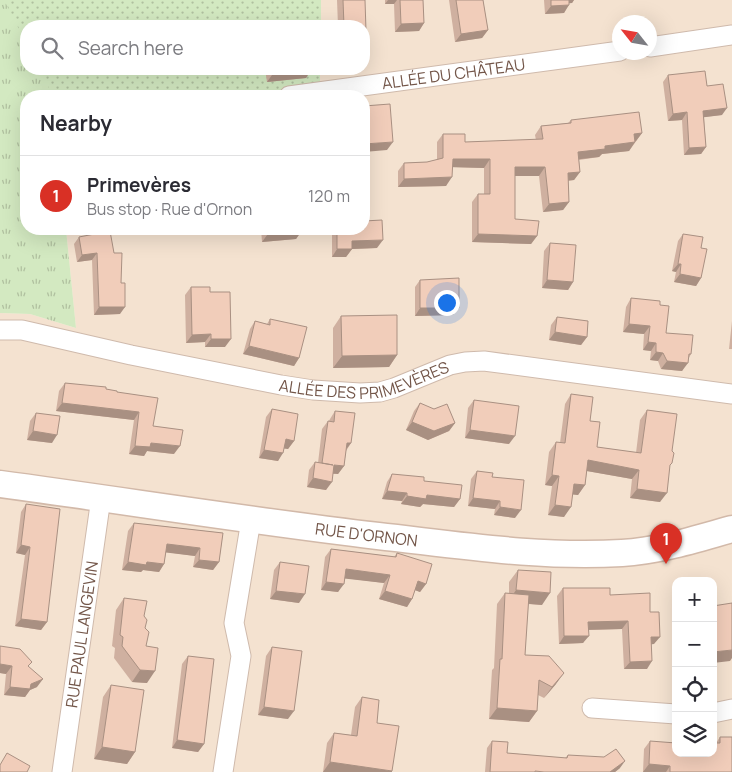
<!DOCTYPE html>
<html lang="en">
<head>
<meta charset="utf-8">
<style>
	:root { --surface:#fff; --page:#f2f2f3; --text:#2b2b33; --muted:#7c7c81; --line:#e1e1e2; --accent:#d93025 }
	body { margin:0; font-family:Manrope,sans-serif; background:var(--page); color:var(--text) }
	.controls { position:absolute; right:15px; bottom:15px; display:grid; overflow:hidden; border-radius:10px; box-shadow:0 5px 20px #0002 }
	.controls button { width:45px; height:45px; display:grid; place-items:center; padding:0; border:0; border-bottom:1px solid var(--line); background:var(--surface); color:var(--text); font:25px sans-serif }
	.compass { position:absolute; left:612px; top:15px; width:45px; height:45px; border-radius:50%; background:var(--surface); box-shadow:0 5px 20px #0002; rotate:301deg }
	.you { position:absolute; left:446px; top:302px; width:18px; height:18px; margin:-12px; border:4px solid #fff; border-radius:50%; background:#1a73e8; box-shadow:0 0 0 8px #1a73e833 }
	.badge { display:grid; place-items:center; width:32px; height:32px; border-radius:50%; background:var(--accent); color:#fff; font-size:16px; font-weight:700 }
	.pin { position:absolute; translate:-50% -41px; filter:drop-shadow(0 1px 2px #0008) }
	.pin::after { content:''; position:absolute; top:26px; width:18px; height:15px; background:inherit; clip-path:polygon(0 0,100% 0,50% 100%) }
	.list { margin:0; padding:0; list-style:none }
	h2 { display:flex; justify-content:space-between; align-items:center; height:65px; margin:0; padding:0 20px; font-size:21px }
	h2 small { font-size:16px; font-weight:400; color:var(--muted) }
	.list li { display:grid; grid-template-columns:32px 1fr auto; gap:15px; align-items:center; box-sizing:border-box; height:80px; padding:0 20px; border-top:1px solid var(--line) }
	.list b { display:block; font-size:19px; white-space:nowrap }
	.list p { margin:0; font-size:16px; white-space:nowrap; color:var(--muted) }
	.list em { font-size:16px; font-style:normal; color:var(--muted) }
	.icon { flex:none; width:28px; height:28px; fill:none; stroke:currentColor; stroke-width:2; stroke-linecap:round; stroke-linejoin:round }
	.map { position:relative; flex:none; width:732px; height:772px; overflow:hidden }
	.search { position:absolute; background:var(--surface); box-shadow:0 5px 20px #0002; left:20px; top:20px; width:350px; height:55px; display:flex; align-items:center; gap:12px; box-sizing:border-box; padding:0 18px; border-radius:20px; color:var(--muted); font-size:19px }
	.panel { position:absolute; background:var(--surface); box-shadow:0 5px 20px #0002; left:20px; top:90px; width:350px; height:145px; border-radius:20px }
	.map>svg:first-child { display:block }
	.residential { fill:#f4e2d0; fill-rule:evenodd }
	.grass { fill:url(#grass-tufts) }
	.garden { fill:url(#garden-dots) }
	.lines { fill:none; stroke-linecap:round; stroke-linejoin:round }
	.street-casing { stroke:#cfbaac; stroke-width:21 }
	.secondary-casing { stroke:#d2b9a9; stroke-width:29 }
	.street { stroke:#fff; stroke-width:19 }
	.secondary { stroke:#fff; stroke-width:26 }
	.wall { fill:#cfb0a0 }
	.shaded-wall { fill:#a99082 }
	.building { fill:#f1cdba; stroke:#a99082 }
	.labels { text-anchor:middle; stroke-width:5; stroke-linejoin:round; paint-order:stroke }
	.street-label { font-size:16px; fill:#735649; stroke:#fff5e8 }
</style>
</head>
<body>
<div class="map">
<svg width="732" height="772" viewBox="0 0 732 772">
	<defs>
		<pattern id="grass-tufts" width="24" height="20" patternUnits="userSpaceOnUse" patternTransform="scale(1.25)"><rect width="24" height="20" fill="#d3e9c1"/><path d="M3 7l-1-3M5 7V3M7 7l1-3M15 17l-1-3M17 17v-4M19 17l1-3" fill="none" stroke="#b0c09f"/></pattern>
		<pattern id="garden-dots" width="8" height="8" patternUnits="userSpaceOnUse" patternTransform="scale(1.25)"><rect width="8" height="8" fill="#d3e9c1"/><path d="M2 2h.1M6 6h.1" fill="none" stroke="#b0c09f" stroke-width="1.8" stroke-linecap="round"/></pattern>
	</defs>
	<rect width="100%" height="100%" fill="#fcf1e2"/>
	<path class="residential" d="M321,0H732V772H0V313L30,314L76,328L66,229H364V96H289L320,92V69H364V26H321ZM620,22H650V52H620ZM676,581H713V753H676Z"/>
	<path class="grass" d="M0,0H321V26H26V69H320L289,96H26V229H66L76,328L30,314L0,313Z"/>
	<path class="garden" d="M4,0H321V26H26V43Z
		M39,69H320V92L289,96H53Z"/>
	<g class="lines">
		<defs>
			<g id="street">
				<path d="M650,47L732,35"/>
				<path id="s1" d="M289,96L620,51"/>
				<path id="s2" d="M0,330H22L131,355L281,385L313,390L360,393L380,392L394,388L450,365L465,362L484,361L732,394"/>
				<path d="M592,708L676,714"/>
				<path d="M713,713L732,709"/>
				<path id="s3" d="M62,772L101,498"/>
				<path d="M223,772L241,656L234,623L251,520"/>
			</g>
			<g id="secondary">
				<path id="s4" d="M0,484C126,501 251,521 378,536C459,545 540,558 622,553C659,551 696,539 732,529"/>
			</g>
		</defs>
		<use href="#street" class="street-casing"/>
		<use href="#secondary" class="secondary-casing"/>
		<use href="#street" class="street"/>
		<use href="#secondary" class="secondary"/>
	</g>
	<path class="wall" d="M337,0H365L364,26H338Z
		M385,0H423L424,23L419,31L395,32L394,4H385Z
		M449,0H483L488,30L482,38L455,42Z
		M544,0H574L572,3H569L564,13L545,14Z
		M265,69H311V70L306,78L267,82Z
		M668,75L707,86L722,115L704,117L706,147L701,154L684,155L682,120L668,121L663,82Z
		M571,120L642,133L629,151L602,154L599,157L579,160L580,172L574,180L568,181L569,202L563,210L543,212L539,176H515V219L537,236L531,244L472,242V202L478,194H484V168L453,167L446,186L398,187V171L404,163L427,162L437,160V142L443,134L465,142L536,140L535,135L541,126L568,123Z
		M261,229H303L296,239L262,242Z
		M332,229H337L377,248L352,249L346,257H332Z
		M683,234L701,248V278L696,286L674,282L676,272L672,271L678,241Z
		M79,237L114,253L121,283L120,314L94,315L92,260L77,262L74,244Z
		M550,243L573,282L568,290L542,288L544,251Z
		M420,280L453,315L415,316V287Z
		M191,287L210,292L225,347H205V342L186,343L185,295Z
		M631,298L660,305L666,333L691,354L682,371L661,369L658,361L650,360L651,351L643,350L644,334L623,332L626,307Z
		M341,316L397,355L389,367L333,368V328Z
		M557,317L587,337L581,345L549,340L551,325Z
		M270,319L299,358L294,366L243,354L250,329L255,321L267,324Z
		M732,321V349H729Z
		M65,383L106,389L117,392L153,426L174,454L147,451L144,456L129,454L134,420L56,411L59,391Z
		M571,394L590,421L597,447L636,453L640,420L647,410L670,466L660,502L630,498L632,479L587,471L585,485L578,495L573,494L564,517L548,515L552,486L545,485L549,452L556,442L560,443L565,404Z
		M474,400L509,444L465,438L468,408Z
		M420,403L455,423L449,431L428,440L406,430L414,411Z
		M272,409L294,441L288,449L284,448L278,461L259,458L266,417Z
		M335,411L351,443L346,451L344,466L338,474H333L326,490L307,487L309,470L315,462L318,463L322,429L328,421H329L330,419Z
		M36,413L52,443L27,440L30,421Z
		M477,471L492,477L515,518L494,515L495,509L468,506L471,479Z
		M392,474L424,481L460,499L454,507L423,504L420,507L401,504L402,501L382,499L387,482Z
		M26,504L47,622L41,630L15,626L25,555L16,553L21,512Z
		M134,523L223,533L219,562L213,570L193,567L195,556L166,552L164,564L159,572L143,570L141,572L122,570L128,531Z
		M331,549L394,557L397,553L426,584L420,592L415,590L412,599L407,607L379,599L384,583L345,578L338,592L321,590L325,557Z
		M280,562L299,603L270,599L274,570Z
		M518,570L542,605L528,604L525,655L556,684L544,698L538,695L537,711L529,722L489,719L492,670L494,668L497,604L505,593H509V582Z
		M563,588L610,595L650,612L654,644H651L647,669H624L622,629L589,630L583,643L559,644L557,596Z
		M124,598L144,616L146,646L147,683L132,682L114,658L115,648L112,646L116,610Z
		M0,646L29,667L37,687L30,690L25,697L4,695L6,674L0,673Z
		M272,647L288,719L258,715L266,656Z
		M188,656L204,744L198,752L172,748L182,664Z
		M111,685L135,752L127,764L94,759L103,697Z
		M362,697L377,723L392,771V772H323L327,743L334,733L351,735L355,707Z
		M720,737L732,772H643L644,749L650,741L713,753L716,743Z
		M492,741L507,753L565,758L568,755L620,768L615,772H485L487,748Z"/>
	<path class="shaded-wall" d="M388,0H397L394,4H385Z
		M566,0H574L572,3L563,4Z
		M569,5L564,13L545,14L551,6Z
		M424,23L419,31L395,32L401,24Z
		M488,30L482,38L455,42L461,34Z
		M311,70L306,78L267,82L272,75Z
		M727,108L722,115L698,118L703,111Z
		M687,112L682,120L668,121L673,114Z
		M642,133L636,141L628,142L634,134Z
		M393,142L387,150L364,152V144Z
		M635,142L629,151L602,154L599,157L572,160L578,152L605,146Z
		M706,147L701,154L684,155L689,148Z
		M453,159H490L484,168L447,167Z
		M515,167H545L539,176H509Z
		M580,172L574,180L562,181L568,173Z
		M452,177L446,186L398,187L404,179Z
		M569,202L563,210L543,212L549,204Z
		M296,229H303L296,239L262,242L270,231Z
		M478,234L537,236L531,244L472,242Z
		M383,240L377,248L352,249L346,257H332L337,249L352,241Z
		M97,253L92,260L77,262L82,255Z
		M678,264H681L676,272L672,271Z
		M680,274L701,278L696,286L674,282Z
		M547,280L573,282L568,290L542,288Z
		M99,307H125L120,314L94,315Z
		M420,308H459L453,315L415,316Z
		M629,324L650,326L644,334L623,332Z
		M555,332L587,337L581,345L549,340Z
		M211,334L205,342L186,343L192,335Z
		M211,339H231L225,347H205Z
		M648,342L656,343L651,351L643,350Z
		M249,346L299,358L294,366L243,354Z
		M656,352L663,353L658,361L650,360Z
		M397,355L389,367L333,368L342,356Z
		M667,361L688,363L682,371L661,369Z
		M62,403L139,412L134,420L56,411Z
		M412,422L455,423L449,431L428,440L406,430Z
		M470,430L515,436L509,444L465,438Z
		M33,431L57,435L52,443L27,440Z
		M286,439L294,441L288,449L280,448Z
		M151,443L180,446L174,454L147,451L144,456L129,454L135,446Z
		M347,443H351L345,451Z
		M264,450L283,453L278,461L259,458Z
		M588,460L639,470L632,479L581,470Z
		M334,465L344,466L338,474L328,473Z
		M552,475L559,476L552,486L545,485Z
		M313,478L332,482L326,490L307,487Z
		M574,484L585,485L578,495L567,494Z
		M637,489L667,493L660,502L630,498Z
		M387,491L407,493L402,501L382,499Z
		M427,495L460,499L454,507L423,504L420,507L401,504L407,496Z
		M473,498L500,501L495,509L468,506Z
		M555,505L571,507L564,517L548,515Z
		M500,507L521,510L515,518L494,515Z
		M167,544L200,548L195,556L162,552Z
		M21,545L30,547L25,555L16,553Z
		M199,560L219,562L213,570L193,567Z
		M128,562H147L164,564L159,572L143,570L141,572L122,570Z
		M346,569L390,575L384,583L340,578Z
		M418,581L426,584L420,592L412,589Z
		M326,582L344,584L338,592L321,590Z
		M516,590L550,593L542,605L508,602Z
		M276,591L305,594L299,603L270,599Z
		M385,591L412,599L407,607L379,599Z
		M21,619L47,622L41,630L15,626Z
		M628,621L622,629L583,630L588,622Z
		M564,636H589L583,643L559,644Z
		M651,637H660L654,644L646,645Z
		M732,650V658L730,661L713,663V652Z
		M652,661L647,669H624L630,662Z
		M0,664L12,666L6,674L0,673Z
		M140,670L155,671L147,683L132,682Z
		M564,673L556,684L544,698L552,687Z
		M43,679L37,687L30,690L25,697L4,695L10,687L31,684Z
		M264,707L294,711L288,719L258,715Z
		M497,708L537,711L529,722L489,719Z
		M177,740L204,744L198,752L172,748Z
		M102,747L135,752L127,764L94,759Z
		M625,761L620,768L615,772H609Z
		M330,762L392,771V772H323Z
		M649,764L670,766L666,772H643Z"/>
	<path class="building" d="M343,0H365L366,31H364V26H344Z
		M400,0H423L424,23L401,24Z
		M456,0H483L488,30L461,34Z
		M551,0H569V5L551,6Z
		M271,69H311V70L272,75Z
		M705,71L707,86L723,84L727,108L703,111L706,147L689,148L687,112L673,114L668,75Z
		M390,104L393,142L364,144V106Z
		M639,112L642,133L634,134L635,142L605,146V149L578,152L580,172L568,173L569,202L549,204L545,167H515V219L539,221L537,236L478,234V194H490V159H453L452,177L404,179V163L427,162L443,158V134H465V142L543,139L541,126L571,123V120Z
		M382,220L383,240L352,241V249H337V229H364V221Z
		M270,229H296L270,231Z
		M110,231L114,253H122L121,283H125V307H99L97,253L82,255L79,237Z
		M683,234L703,237L701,248L707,249L701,278L680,274L681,264H678Z
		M550,243L576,245L573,282L547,280Z
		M459,278V308H420V280Z
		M191,287H210V292H230L231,339H211V334L192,335Z
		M631,298L660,301V305L669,306L666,333L693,335L691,354H689L688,363L667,361L663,353L656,352V343L648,342L650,326L629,324Z
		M397,315V355L342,356L341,316Z
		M557,317L588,321L587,337L555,332Z
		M270,319L307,327L299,358L249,346L255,321L270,325Z
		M65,383L106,387V389L117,391V392L158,398L153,426L183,430L180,446L151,443L150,447L135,446L139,412L62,403Z
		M571,394L593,397L590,421L600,422L597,447L641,453L647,410L677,414L672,451L674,453L672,463L670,465L667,493L637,489L639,470L588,460L585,485L574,484L571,507L555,505L559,476L552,475L556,442L565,443Z
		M474,400L519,406L515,436L470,430Z
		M420,403L434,409L447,404L455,423L434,431L412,422Z
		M272,409L298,414L294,441L286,439L283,453L264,450Z
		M335,411L355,413L351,443H347L344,466L334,465L332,482L313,478L315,462L333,465L322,463L328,421L334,422Z
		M36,413L60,416L57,435L33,431Z
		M477,471L493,473L492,477L524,480L521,510L500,507V501L473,498Z
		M392,474L424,477V481L462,485L460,499L427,495L426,499L407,496V493L387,491Z
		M26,504L60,509L47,622L21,619L30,547L21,545Z
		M134,523L223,533L219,562L199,560L200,548L167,544L164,564L147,562L146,565L128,562Z
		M331,549L396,557L397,553L432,564L426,584L418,581L412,599L385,591L390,575L346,569L344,584L326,582Z
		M280,562L309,566L305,594L276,591Z
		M518,570L551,572L550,593L516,590Z
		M563,588H610V595L650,593V612H659L660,637H651L652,661L630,662L628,621L588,622L589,636H564Z
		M505,593L529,595L525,655L549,656L564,673L552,687L539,680L537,711L497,708L500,659H502Z
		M124,598L147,601L144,616L147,620L145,628L149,632L146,646L158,648L155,671L140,670L122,646L123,637L120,635Z
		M732,603V650L713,652V606Z
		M0,646L20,649L32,662L28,666L43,679L31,684L30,689L10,687L12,666L0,664Z
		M272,647L302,651L294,711L264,707Z
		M188,656L214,659L204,744L177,740Z
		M111,685L144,690L135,752L102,747Z
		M362,697L379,700L377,723L399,726L392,771L330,762L334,733L357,736Z
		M720,737H732V772H670V766L649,764L650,741L676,743V753H713V743H720Z
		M492,741L508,742L507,753L567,758L568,755L604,757L616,749L625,761L610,772H544L535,771V772H490Z
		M7,753L30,766L27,772H0V765Z"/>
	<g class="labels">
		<g class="street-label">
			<text dy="6" stroke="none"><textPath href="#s1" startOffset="166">ALLÉE DU CHÂTEAU</textPath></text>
			<text dy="6" stroke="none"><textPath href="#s2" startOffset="372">ALLÉE DES PRIMEVÈRES</textPath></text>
			<text dy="6" stroke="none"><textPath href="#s4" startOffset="370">RUE D'ORNON</textPath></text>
			<text dy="6" stroke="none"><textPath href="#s3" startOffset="139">RUE PAUL LANGEVIN</textPath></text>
		</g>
	</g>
</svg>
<div class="controls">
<button>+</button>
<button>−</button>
<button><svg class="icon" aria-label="locate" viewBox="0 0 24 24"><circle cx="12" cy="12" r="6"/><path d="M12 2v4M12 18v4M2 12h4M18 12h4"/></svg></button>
<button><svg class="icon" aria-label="layers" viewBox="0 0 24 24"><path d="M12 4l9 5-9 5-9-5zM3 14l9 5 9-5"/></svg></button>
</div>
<svg class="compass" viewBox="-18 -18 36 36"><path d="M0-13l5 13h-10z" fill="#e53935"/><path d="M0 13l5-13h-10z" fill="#7c7c81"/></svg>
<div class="you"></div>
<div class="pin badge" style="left:666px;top:564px">1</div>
<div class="search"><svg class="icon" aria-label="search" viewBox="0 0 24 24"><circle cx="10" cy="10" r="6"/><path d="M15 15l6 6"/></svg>Search here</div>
<section class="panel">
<h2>Nearby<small></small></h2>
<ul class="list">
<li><span class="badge">1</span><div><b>Primevères</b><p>Bus stop · Rue d'Ornon</p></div><em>120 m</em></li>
</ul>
</section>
</div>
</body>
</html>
